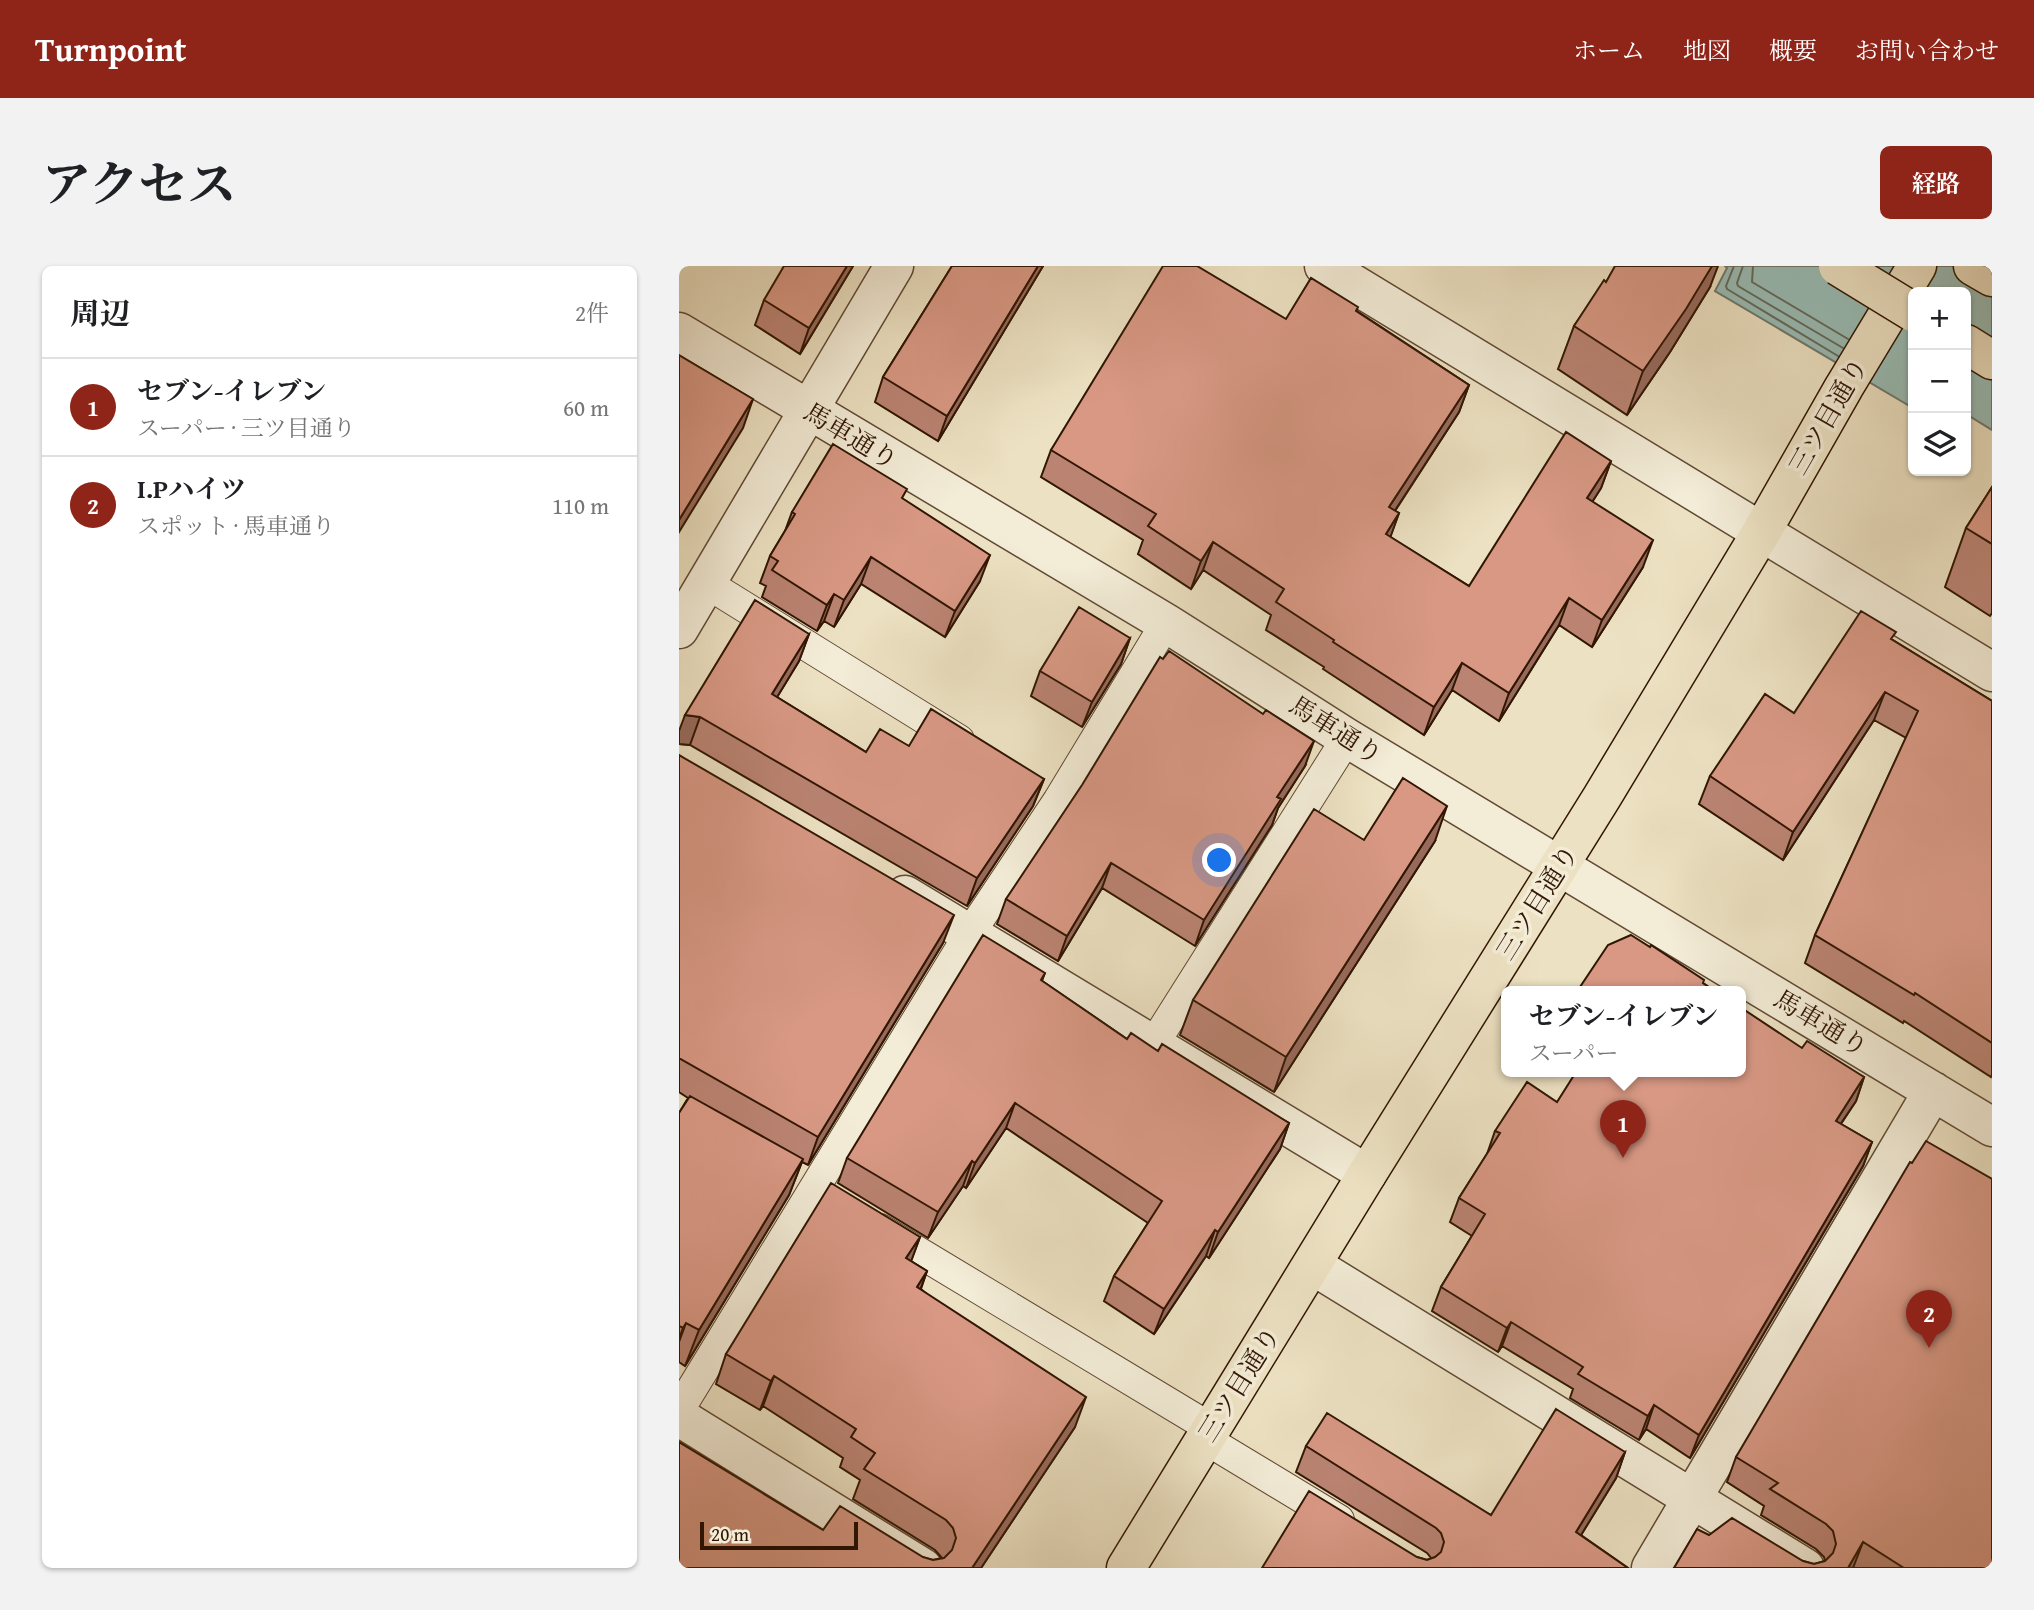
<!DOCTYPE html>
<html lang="ja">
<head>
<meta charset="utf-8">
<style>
	:root { --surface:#fff; --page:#f2f2f2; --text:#202124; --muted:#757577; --line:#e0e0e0; --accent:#8f2418 }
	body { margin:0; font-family:"Gentium Book Plus","Noto Serif JP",serif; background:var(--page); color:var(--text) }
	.controls { position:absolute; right:21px; top:21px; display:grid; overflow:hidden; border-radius:10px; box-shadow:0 2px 5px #0004 }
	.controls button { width:63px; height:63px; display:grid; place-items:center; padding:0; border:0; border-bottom:2px solid var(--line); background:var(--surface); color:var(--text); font:35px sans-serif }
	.scale { position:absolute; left:21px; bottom:18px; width:158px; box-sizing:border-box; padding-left:7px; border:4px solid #311603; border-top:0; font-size:19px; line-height:24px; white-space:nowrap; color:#311603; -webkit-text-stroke:5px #f3ecd7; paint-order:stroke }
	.you { position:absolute; left:541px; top:595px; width:24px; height:24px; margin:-18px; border:5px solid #fff; border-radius:50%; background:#1a73e8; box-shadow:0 0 0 10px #1a73e833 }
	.badge { display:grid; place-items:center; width:46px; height:46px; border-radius:50%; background:var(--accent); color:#fff; font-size:23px; font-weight:700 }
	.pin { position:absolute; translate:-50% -58px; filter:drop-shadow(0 2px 4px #0008) }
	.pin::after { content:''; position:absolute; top:37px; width:24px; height:21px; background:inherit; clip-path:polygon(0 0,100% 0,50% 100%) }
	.popup { position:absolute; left:822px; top:720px; width:245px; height:91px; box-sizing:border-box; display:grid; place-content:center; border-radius:10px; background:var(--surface); filter:drop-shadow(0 2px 5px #0005); font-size:23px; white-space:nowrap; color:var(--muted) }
	.popup b { font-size:26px; color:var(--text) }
	.popup::after { content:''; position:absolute; left:50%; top:100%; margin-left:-14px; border:14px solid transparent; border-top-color:var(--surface) }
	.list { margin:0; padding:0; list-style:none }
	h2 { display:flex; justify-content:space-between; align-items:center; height:91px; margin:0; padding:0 28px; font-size:30px }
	h2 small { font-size:23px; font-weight:400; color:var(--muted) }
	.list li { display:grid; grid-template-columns:46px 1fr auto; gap:21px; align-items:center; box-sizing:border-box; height:98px; padding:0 28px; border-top:2px solid var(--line) }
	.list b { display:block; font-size:26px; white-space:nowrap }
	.list p { margin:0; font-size:23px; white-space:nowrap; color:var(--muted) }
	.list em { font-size:23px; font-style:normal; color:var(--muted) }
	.icon { flex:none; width:38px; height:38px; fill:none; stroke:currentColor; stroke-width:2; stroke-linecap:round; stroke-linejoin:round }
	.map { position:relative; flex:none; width:1313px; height:1302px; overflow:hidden; border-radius:10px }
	header { display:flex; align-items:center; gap:42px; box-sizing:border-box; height:98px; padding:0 35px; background:var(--accent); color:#fff }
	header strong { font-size:33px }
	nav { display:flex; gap:38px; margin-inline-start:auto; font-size:24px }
	.intro { display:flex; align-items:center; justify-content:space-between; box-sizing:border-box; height:168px; padding:0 42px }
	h1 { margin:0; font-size:49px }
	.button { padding:18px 32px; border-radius:10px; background:var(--accent); color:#fff; font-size:24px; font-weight:700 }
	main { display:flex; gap:42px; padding:0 42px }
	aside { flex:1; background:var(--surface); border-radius:10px; box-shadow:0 2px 5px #0004 }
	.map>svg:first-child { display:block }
	.water { fill:#99bdb6; stroke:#6f7a6e; stroke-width:2 }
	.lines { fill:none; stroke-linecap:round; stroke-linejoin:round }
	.shore { stroke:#656a5c; stroke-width:2 }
	.service-casing { stroke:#604933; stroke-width:32 }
	.minor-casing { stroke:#604933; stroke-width:41 }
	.primary-casing { stroke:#311603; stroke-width:41 }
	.motorway-casing { stroke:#311603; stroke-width:41 }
	.service { stroke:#f3ecd7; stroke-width:30 }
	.minor { stroke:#f3ecd7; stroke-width:38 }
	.primary { stroke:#ece1c2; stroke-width:38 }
	.motorway { stroke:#ece1c2; stroke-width:38 }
	.motorway-bridge-casing { stroke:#311603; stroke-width:41; stroke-linecap:butt }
	.motorway-bridge { stroke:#ece1c2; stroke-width:38 }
	.wall { fill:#ba8372; stroke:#311603; stroke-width:2 }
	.shaded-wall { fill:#976a5c; stroke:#311603; stroke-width:2 }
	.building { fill:#d89884; stroke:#311603; stroke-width:2 }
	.labels { text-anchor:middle; stroke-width:7; stroke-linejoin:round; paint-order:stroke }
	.street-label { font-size:26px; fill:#311603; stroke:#f3ecd7 }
</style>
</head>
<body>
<header>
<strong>Turnpoint</strong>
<nav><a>ホーム</a><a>地図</a><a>概要</a><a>お問い合わせ</a></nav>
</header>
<div class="intro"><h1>アクセス</h1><a class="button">経路</a></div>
<main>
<aside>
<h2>周辺<small>2件</small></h2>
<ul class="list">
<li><span class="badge">1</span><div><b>セブン-イレブン</b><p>スーパー · 三ツ目通り</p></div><em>60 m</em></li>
<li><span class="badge">2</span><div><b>I.Pハイツ</b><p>スポット · 馬車通り</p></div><em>110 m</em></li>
</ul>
</aside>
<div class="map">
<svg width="1313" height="1302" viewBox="0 0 1313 1302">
	<rect width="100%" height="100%" fill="#ece1c2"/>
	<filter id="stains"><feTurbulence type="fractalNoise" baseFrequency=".00286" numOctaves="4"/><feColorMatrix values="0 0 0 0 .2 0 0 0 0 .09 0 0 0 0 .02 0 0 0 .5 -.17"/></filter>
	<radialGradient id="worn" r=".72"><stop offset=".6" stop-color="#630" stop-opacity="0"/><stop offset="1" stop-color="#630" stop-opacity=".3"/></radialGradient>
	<path class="water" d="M1046,0H1313V164L1287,148V26H1234V142L1036,25L1048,2Z"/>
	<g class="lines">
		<path class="shore" d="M1055,0L1047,20L1048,23L1159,90
			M1064,0L1058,17L1059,20L1164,82
			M1074,0L1073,16L1169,73"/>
		<defs>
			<path id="service" d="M27,317L280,474
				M474,779L668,472
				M201,963L533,1163
				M0,1144L291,667L379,535L487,357
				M526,1173L660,1254"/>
			<path id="minor" d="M645,0L1313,406
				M0,66L487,357L668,472L1313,861
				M0,363L215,0
				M226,629L688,908
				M633,999L1126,1302
				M0,1151L244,1302
				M972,1302L1254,825"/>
			<path id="primary" d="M447,1302L688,908L923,531L1083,265L1165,121L1238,0"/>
			<path id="motorway" d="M1294,0L1313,11
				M1287,78L1313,94"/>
		</defs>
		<use href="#service" class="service-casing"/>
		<use href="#minor" class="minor-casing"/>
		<use href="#primary" class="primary-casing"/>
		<use href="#motorway" class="motorway-casing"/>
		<use href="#service" class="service"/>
		<use href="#minor" class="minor"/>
		<use href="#primary" class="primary"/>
		<use href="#motorway" class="motorway"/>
		<defs>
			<path id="motorway-bridge" d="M1159,0L1234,46"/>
		</defs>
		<use href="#motorway-bridge" class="motorway-bridge-casing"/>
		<use href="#motorway-bridge" class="motorway-bridge"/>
	</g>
	<path class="wall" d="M174,0L121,88L76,59L85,34Z
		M273,0H364L259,175L196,136L204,111Z
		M927,16L1031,21L991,86L948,149L879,103L895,60Z
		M678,45L790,119L780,146L716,245L720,247L711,271L790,320L932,195L922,222L913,236L964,301L913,381L880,359L820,455L773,424L745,469L644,403L645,401L587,364L592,349L524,304L512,323L459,288L464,274L362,211L372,184L607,53Z
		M1313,221V347L1311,350L1266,321L1287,262Z
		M225,234L301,315L266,371L182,318L155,361L145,355L138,365L83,331L87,320L81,317L91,290L106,265L113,246Z
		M130,368L120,395L98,431L187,486L230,480L365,513L354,540L288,640L11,479L0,478V465Z
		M451,372L442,398L403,461L352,430L361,405Z
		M1214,374L1313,435V809L1312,811L1225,755L1224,757L1126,697L1136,669L1227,472L1195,454L1104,594L1020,538L1031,510Z
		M0,489L264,677L129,899L123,896L110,929L6,1100L0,1096V847L9,832L0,826Z
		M626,500L599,542L593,559L516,680L423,622L379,695L318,658L327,633Z
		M685,574L756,575L595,826L501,769L514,734Z
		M366,707L363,715L448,773L479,785L610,857L601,883L530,992L527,990L475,1068L425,1035L435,1010L469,957L327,862L287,922L284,920L249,972L159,917L168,892Z
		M1024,717L1037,726H899L901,721Z
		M1123,782L1185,811L1177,835L1162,858L1193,876L1184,900L1011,1192L967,1163L960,1174L891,1132L894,1123L823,1080L819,1086L753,1045L762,1021L793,970L771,956L780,932L808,888L816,865L878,836Z
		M241,971L232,995L248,1005L242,1023L396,1161L302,1302H0L144,1264L254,1294L263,1292L256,1284L174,1233L181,1214L161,1201L164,1192L84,1140L81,1144L37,1118L47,1088Z
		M627,1180L812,1249L946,1186L937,1212L902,1269L949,1302H583L738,1291L748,1294L752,1292L748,1287L617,1206Z
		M1057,1191L1313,1302H995L1030,1269L1135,1298L1146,1295L1145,1291L1137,1283L1082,1249L1085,1240L1048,1216Z"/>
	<path class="shaded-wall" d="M168,0H174L121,88L130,62Z
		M359,0H364L259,175L268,150Z
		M1033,0H1039L1031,21L991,86L948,149L964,105Z
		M790,119L780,146L700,269L710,241Z
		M74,133L64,162L0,266V254Z
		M932,195L922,222L898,260L908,232Z
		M720,247L710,275L707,268Z
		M974,274L964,301L913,381L923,354Z
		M534,276L524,304L512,323L522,295Z
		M311,289L301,315L266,371L276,345Z
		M192,291L182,318L155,361L165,334Z
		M155,328L145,355L138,365L148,339Z
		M890,332L880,359L820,455L830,427Z
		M130,368L120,395L83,456L93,428Z
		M451,372L442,398L403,461L413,436Z
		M783,397L773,424L745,469L755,441Z
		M1206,426L1195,454L1104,594L1114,566Z
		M6,449L21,451L11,479L0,478V465Z
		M635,475L626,500L599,542L593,559L516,680L525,654L598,531Z
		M365,513L354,540L288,640L298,612Z
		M768,540L756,575L595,826L607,791Z
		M432,597L423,622L379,695L388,670Z
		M275,649L264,677L129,899L139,871Z
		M1185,811L1177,835L1148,878L1157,855Z
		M336,837L327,862L287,922L296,897Z
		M610,857L601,883L530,992L539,966Z
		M1193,876L1184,900L1011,1192L1020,1169Z
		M124,893L110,929L6,1100L20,1064Z
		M293,895L284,920L249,972L259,946Z
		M536,964L527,990L475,1068L485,1043Z
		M241,971L230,1001L227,992Z
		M248,1005L237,1035L238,1021Z
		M832,1056L823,1080L819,1086L828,1062Z
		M7,1057L0,1076V1073L4,1062Z
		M95,1110L84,1140L81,1144L92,1115Z
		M407,1131L396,1161L302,1302H293Z
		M975,1139L967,1163L960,1174L969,1150Z
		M946,1186L937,1212L888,1292L897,1266Z
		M1184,1276L1174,1302H1169Z"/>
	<path class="building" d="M105,0H168L130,62L85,34Z
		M273,0H359L268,150L204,111Z
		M484,0H518L607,53L632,12L679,41L677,45L790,119L710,241L720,247L707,268L790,320L887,166L932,195L908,232L974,274L923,354L890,332L830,427L783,397L755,441L654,376L655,374L597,336L605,323L534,276L522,295L469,260L477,248L372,184Z
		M936,0H1033L1007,43L964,105L895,60L925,14L927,16Z
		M0,89L74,133L0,254Z
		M154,178L228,223L223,232L311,289L276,345L192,291L165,334L155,328L148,339L93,304L99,295L91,290L116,248L113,246Z
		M1313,221V278L1287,262Z
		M76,334L130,368L93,428L187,486L201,463L230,480L252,443L365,513L298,612L21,451L6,449Z
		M400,341L451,372L413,436L361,405Z
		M1182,345L1217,366L1212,373L1313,435V777L1236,727L1235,729L1136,669L1239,445L1206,426L1114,566L1031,510L1086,428L1115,447Z
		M490,385L584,448L587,444L635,475L598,531L602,533L525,654L432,597L388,670L327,633L403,519L481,391L484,393Z
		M0,489L275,649L139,871L0,792Z
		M724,512L768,540L607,791L514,734L635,543L685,574Z
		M304,669L366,707L362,714L448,773L452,767L479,785L483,778L610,857L539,966L536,964L485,1043L435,1010L483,935L336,837L296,897L293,895L259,946L168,892Z
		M952,669L971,681L972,679L1025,714L1024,717L1037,726H909L901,721L929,679Z
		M1061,741L1123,782L1128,775L1185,811L1157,855L1193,876L1020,1169L975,1139L969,1150L899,1108L904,1101L832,1056L828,1062L762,1021L806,948L780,932L821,867L816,865L848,816L878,836L897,806H1061Z
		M11,830L124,893L20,1064L7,1057L4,1062L0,1060V847Z
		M1247,875L1313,913V1302H1225L1184,1276L1169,1302H995L1018,1263L1030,1269L1053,1252L1124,1295L1135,1298L1146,1295L1154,1287L1157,1278L1154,1265L1147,1258L1091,1223L1099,1217L1057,1191L1231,896L1233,897Z
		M152,917L241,971L227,992L248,1005L238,1021L407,1131L293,1302H0V1176L144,1264L161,1240L244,1291L254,1294L265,1292L273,1284L277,1272L274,1262L267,1254L185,1203L196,1187L172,1171L177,1163L95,1110L92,1115L47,1088Z
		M877,1143L946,1186L897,1266L949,1302H583L630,1225L738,1291L748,1294L756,1291L762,1286L765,1276L762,1267L757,1262L627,1180L648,1147L812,1249Z"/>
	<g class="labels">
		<g class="street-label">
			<text transform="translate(1149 150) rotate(-60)" y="9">三ツ目通り</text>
			<text transform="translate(172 170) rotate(31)" y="9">馬車通り</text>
			<text transform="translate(657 464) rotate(32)" y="9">馬車通り</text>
			<text transform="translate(858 636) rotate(-58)" y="9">三ツ目通り</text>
			<text transform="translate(1142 757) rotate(31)" y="9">馬車通り</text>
			<text transform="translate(560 1118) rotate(-58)" y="9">三ツ目通り</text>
		</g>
	</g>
	<rect width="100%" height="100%" filter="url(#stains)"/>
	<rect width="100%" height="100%" fill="url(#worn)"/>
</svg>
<div class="controls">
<button>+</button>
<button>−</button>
<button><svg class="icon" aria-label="layers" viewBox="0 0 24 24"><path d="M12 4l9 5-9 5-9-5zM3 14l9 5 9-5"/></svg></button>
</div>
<div class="scale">20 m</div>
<div class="you"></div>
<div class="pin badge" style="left:944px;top:892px">1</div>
<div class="popup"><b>セブン-イレブン</b>スーパー</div>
<div class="pin badge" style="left:1250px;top:1082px">2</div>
</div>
</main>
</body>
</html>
